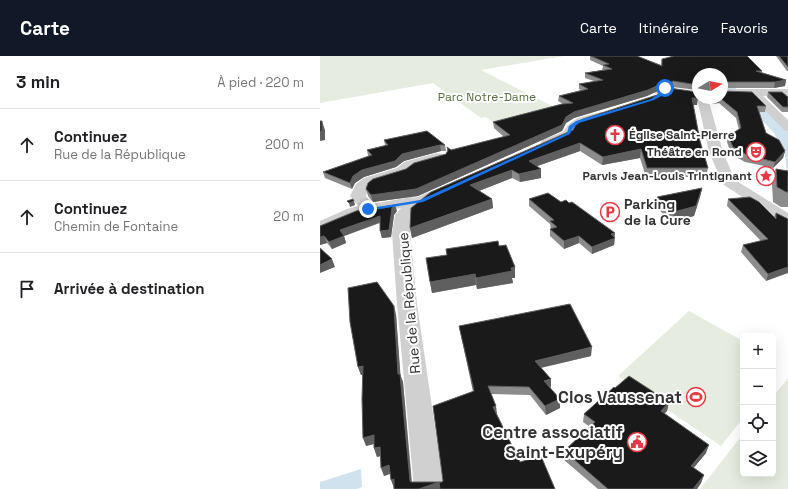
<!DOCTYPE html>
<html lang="fr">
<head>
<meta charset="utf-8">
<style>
	:root { --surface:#fff; --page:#f6f6f6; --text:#202124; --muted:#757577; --line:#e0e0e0; --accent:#111827 }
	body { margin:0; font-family:"Space Grotesk",sans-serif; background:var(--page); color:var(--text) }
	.controls { position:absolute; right:12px; bottom:12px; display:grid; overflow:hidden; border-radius:6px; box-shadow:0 4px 16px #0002 }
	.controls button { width:36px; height:36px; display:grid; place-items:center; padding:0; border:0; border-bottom:1px solid var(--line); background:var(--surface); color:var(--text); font:20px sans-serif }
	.compass { position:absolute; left:372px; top:12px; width:36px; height:36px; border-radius:50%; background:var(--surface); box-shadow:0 4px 16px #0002; rotate:80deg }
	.stop { position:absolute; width:12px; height:12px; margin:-9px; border:3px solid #1a73e8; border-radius:50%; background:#fff }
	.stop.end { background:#1a73e8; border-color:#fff; box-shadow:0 1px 4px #0008 }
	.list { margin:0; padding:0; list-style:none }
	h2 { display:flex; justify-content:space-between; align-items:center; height:52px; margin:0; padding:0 16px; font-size:17px }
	h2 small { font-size:13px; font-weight:400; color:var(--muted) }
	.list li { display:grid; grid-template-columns:26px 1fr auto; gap:12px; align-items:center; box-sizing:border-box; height:72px; padding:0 16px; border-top:1px solid var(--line) }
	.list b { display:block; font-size:15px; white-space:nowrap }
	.list p { margin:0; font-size:13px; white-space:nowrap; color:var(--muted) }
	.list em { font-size:13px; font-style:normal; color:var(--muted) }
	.icon { flex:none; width:22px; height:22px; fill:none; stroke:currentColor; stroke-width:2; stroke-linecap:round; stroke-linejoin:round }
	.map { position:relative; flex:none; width:468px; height:433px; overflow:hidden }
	header { display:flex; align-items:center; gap:24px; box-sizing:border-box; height:56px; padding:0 20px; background:var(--accent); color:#fff }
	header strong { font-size:19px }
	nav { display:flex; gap:22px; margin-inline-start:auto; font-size:14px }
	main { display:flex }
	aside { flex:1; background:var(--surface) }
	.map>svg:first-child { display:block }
	.green { fill:#e6ecdf }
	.water { fill:#cfe2ee }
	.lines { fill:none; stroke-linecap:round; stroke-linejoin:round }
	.minor { fill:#d0d0d0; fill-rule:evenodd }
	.wall { fill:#8c8c8c }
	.shaded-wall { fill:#5f5f5f }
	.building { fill:#1a1a1a; stroke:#5f5f5f }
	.route { fill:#1a73e8 }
	.labels { text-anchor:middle; stroke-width:4; stroke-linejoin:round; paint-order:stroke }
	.far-park-label { font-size:12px; fill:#56703f; stroke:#fff }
	.far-poi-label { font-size:12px; font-weight:bold; fill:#333; stroke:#fff; text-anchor:end }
	.poi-label { font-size:14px; font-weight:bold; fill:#333; stroke:#fff; text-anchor:start }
	.street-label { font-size:14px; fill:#333; stroke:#fff }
	.near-poi-label { font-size:17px; font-weight:bold; fill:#333; stroke:#fff; text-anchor:end }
</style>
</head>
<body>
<header>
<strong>Carte</strong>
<nav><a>Carte</a><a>Itinéraire</a><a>Favoris</a></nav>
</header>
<main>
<aside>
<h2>3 min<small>À pied · 220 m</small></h2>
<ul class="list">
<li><svg class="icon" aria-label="ahead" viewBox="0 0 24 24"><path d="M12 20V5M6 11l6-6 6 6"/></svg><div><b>Continuez</b><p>Rue de la République</p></div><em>200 m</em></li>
<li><svg class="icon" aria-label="ahead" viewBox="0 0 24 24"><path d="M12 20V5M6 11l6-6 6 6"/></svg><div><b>Continuez</b><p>Chemin de Fontaine</p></div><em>20 m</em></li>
<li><svg class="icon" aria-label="arrive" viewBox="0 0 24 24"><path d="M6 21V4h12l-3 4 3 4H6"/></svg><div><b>Arrivée à destination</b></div></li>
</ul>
</aside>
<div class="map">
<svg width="468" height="433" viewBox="0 0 468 433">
	<rect width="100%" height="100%" fill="#fff"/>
	<path class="green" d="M0,0H244L161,14L242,55L178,70L166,61L161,62L113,27L0,47Z
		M369,255L423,285V362L401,390L298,320Z
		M468,322V433H380L423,378V418H453V341Z"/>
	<path class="water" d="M402,22L450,58L468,75V129L465,99L454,77L435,57L402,31Z
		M41,413L42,431L37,433H0V426Z"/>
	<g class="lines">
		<path class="minor" d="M343,29L354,31L357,35C350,42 342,39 333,37L332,35L333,33Z
			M402,33H468V39L443,40L468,64V75L464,74L431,40L402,39Z
			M378,40V42H387L389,46L403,96L415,124L468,157V169L462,167L404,129L402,126L389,96L377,42Z
			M281,56L285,57L287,59L285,61L262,69L252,81L232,90H222L221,87L222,84L243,76L250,67L258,62Z
			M117,97L122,98L124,101L122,104L94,112L87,118L54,128L48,133L46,140L52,148L91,141C100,144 106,133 117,136L120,139C116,144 97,156 91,161L90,177L97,248L124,433H94L77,248L72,177L75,159L81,152L37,160L0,176V165L27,153L38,150L30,140L36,128L44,122L77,112L84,106Z"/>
	</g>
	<path class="wall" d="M270,0H317L341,9L342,3L442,15L441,17L466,24L465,30L454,32H402L403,35L446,50L445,56H439L446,77L465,95L463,102L453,112L425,106L411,98L407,86L408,80L419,74L416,62L399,47L390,48L388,42H402L378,18V34L352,31L350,32L377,49H373L380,85L388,112L386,121H326L320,102L282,109L260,95L217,110L221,122L200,126L192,122L159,135L172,143L173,152L92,182L90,172L91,152L337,39L346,34L342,33L327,40L254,62L246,67L242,75L98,140L53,146L48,140L46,133L86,113L126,98L128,95L127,91L131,94L184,81L174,72L173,66L243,48L238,45L239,40L261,34L259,33V28L274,25L265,22V17L282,14L283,10L270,4Z
		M456,0H468V15H467Z
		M448,36L468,41V56H462L447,41Z
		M107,75L125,89L126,95H121L84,105L76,111L44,121L35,127L32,133L5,122L3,116L48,100L47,94L65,89L64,84Z
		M456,113L468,115V151H461L453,146L452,128Z
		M382,132L380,141L374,160L352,166L336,151L337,141Z
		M209,143L241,146L295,182L294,189L272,198L259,187L244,193L230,180V173H231L230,168L209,150Z
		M408,143L454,161L456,157L468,163L446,225L421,196L423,189L441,185L407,150Z
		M77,155L74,159L71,181L62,182L60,167L24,180L26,187L12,193L7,187L0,189V170Z
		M179,190L195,211V222H192L193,227L157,233L156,229L112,237L110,226Z
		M76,258L80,318L83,326L92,426H122L123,425L153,336L139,270L271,300L221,312L231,331L230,332L240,343V352L226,359L210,339L171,338L177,358L200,406L235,433L74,432L70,418L64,420L61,400L57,401L54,392V388L46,390L42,319H41L38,311Z
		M295,332L349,346L347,355L344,358L386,397L373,412L384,419L381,427L377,433H278L244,404V395L270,371L263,366L264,358Z"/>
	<path class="shaded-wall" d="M466,24L465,30L454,32L455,26Z
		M353,25L352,31L346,34L347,29Z
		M343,27L342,33L327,40L254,62L246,67L242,75L98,140L53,146L51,139L246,61L254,56Z
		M372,42H378L377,49H371Z
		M391,42H400L399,47L390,48Z
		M2,65L5,74V84L0,85V76Z
		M260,87V95L209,113V105Z
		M120,89L121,95L84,105L76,111L44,121L35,127L32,133L30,127L33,120L42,114L82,98Z
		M321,93L320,102L282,109L283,101Z
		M465,95L463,102L453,112L455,106Z
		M221,113V122L200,126L199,118Z
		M192,114V122L151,138L150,129Z
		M382,132L380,141L374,160L352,166L354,156Z
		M172,143L173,152L92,182L90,172Z
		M34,145L35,149L30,151L29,147Z
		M75,149L77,155L74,159L71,181L62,182L60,175L72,152Z
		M60,160L61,166L24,180L26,187L12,193L9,186L20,174Z
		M295,177L294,189L272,198V191L291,178Z
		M4,180L7,187L0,189V181Z
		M259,180V187L244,193V185Z
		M12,203L15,211L0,217V209Z
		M195,211V222H192L193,227L157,233L156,222Z
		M468,211V217L446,225L448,218Z
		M155,218L156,229L112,237L110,226Z
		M74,250L76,258L81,326L78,318Z
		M272,291L271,300L215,313V305Z
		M43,310L46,318L41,319L38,311Z
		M80,318L83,326L92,433L90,425Z
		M231,323V331L224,334V325Z
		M240,343V352L226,359L225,350Z
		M349,346L347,355L339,363L341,355Z
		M176,350L177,358L173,351Z
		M54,379L57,387L46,390L43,382Z
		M389,389L386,397L368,419L371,410Z
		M60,391L63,399L57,401L54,392Z
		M69,409L72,417L64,420L61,412Z
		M384,419L381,427L377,433H373Z
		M74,423V432L71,424Z
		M119,426L121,433H99Z"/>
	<path class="building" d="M271,0H317L342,10V3L354,0H427L442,15H436L466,24L455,26H403L402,27V18H378V29L353,25L347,29L343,27L328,34L254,56L246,61L242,69L96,133L51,139L46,133L48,127L53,123L86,113L94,107L126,98L128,94L127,91L131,94L190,79L173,66L242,48L253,47L239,40L268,33L259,28L283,24L265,17L292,13L283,9L289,8Z
		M459,0H468V11Z
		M402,30L403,35L432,36L446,50H437L446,77L459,84L465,95L455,106L427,99L413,91L408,80L421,72L417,56L400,42H402Z
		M349,32L377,36L378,42H372L380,85L388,112H327L321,93L283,101L260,87L209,105L221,113L199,118L192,114L150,129L172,143L90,172L91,152L111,136L253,74L257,66L263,63L337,39Z
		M448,36H462L468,41V51H463Z
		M0,65H2V75L0,76Z
		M107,75L125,89H120L82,98L75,105L42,114L33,120L30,127L3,116L52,99L47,94L68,89L64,84Z
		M456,113L468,115V136H466L457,131Z
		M382,132L376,150L354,156L337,141Z
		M228,137L241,146L246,144L249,147L252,146L295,177L291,178L295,182L272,191L259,180L244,185L230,173L237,171L230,165L234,164L209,143Z
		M430,141L439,146L456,163V157L468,163V211L448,218L423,189L448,183L408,143Z
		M33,143L34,145L29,147L27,145Z
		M75,149L72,152L69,174L60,175V160L20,174L24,180L9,186L4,180L0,181V170L36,155Z
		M178,185L179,190L186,189L195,211L191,212L192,215L156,222L155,218L110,226L106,202L127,199L126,193Z
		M0,192L12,203L0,209Z
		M57,226L74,250L78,318H80L90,425L91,426H122L123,425L113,350L154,335L139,270L250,248L272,291L215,305L231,323L224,325L240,343L225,350L209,331L168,330L176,350L173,351L200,406L221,400L235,433H120L119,426L99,433H74V423L71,424L69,409L61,412L60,391L54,392V379L43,382L42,343L43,310L38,311L30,266L28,232Z
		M309,320L349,346L341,355L389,389L371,410L384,419L373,433H288L244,395L275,366L264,358L294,331L295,332Z"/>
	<path class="route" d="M345,31L346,33L340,34L345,36V38L334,44L259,67L253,72L250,78L103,146L48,155L45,153L100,144L247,77L249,70L256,65L331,43L340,37L337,36V32Z"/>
	<defs>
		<symbol id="church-ring" viewBox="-11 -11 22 22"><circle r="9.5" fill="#fff" stroke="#e63946" stroke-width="1.5"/><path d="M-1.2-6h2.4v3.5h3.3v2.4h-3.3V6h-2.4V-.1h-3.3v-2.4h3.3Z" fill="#e63946"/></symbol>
		<symbol id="theatre-ring" viewBox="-11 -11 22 22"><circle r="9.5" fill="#fff" stroke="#e63946" stroke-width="1.5"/><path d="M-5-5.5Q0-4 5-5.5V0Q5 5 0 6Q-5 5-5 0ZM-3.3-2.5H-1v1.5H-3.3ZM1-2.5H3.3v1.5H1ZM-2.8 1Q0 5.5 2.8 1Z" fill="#e63946"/></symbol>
		<symbol id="sight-ring" viewBox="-11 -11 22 22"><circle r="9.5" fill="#fff" stroke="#e63946" stroke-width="1.5"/><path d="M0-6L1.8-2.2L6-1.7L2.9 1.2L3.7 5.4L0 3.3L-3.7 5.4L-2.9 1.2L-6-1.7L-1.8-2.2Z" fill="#e63946"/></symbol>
		<symbol id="parking-ring" viewBox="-11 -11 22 22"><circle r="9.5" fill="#fff" stroke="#e63946" stroke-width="1.5"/><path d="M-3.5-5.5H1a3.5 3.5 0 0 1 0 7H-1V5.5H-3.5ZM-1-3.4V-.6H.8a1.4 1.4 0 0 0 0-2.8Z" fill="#e63946"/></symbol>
		<symbol id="stadium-ring" viewBox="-11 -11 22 22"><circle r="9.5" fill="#fff" stroke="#e63946" stroke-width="1.5"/><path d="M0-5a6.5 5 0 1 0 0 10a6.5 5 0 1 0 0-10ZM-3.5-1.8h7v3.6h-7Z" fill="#e63946"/></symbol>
		<symbol id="civic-ring" viewBox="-11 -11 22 22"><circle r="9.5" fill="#fff" stroke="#e63946" stroke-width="1.5"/><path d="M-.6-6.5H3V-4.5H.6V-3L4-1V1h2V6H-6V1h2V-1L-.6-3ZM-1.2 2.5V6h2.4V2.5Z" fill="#e63946"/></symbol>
	</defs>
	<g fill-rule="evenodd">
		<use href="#church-ring" x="284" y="68" width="22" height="22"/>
		<use href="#theatre-ring" x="425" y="85" width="22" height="22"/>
		<use href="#sight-ring" x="435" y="109" width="22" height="22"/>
		<use href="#parking-ring" x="279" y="145" width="22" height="22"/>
		<use href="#stadium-ring" x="365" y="330" width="22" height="22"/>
		<use href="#civic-ring" x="306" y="375" width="22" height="22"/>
	</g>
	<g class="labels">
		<g class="far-park-label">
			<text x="167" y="45">Parc Notre-Dame</text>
		</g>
		<g class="far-poi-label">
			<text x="309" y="83" text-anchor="start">Église Saint-Pierre</text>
			<text x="422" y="100">Théâtre en Rond</text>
			<text x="432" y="124">Parvis Jean-Louis Trintignant</text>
		</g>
		<g class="poi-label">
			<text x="304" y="153">Parking<tspan x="304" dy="16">de la Cure</tspan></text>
		</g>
		<g class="street-label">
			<text transform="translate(89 247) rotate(-95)" y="5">Rue de la République</text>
		</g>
		<g class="near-poi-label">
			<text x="362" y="347">Clos Vaussenat</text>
			<text x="303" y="382">Centre associatif<tspan x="303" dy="20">Saint-Exupéry</tspan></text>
		</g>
	</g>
</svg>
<div class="controls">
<button>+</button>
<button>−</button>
<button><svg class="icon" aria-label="locate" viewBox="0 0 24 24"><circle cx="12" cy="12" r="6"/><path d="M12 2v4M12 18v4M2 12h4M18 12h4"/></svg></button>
<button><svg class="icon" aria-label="layers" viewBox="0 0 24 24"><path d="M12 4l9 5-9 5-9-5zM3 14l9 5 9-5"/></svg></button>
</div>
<svg class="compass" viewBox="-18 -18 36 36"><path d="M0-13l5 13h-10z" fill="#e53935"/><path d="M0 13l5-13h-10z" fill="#757577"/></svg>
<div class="stop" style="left:345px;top:32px"></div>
<div class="stop end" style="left:48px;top:153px"></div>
</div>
</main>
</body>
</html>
